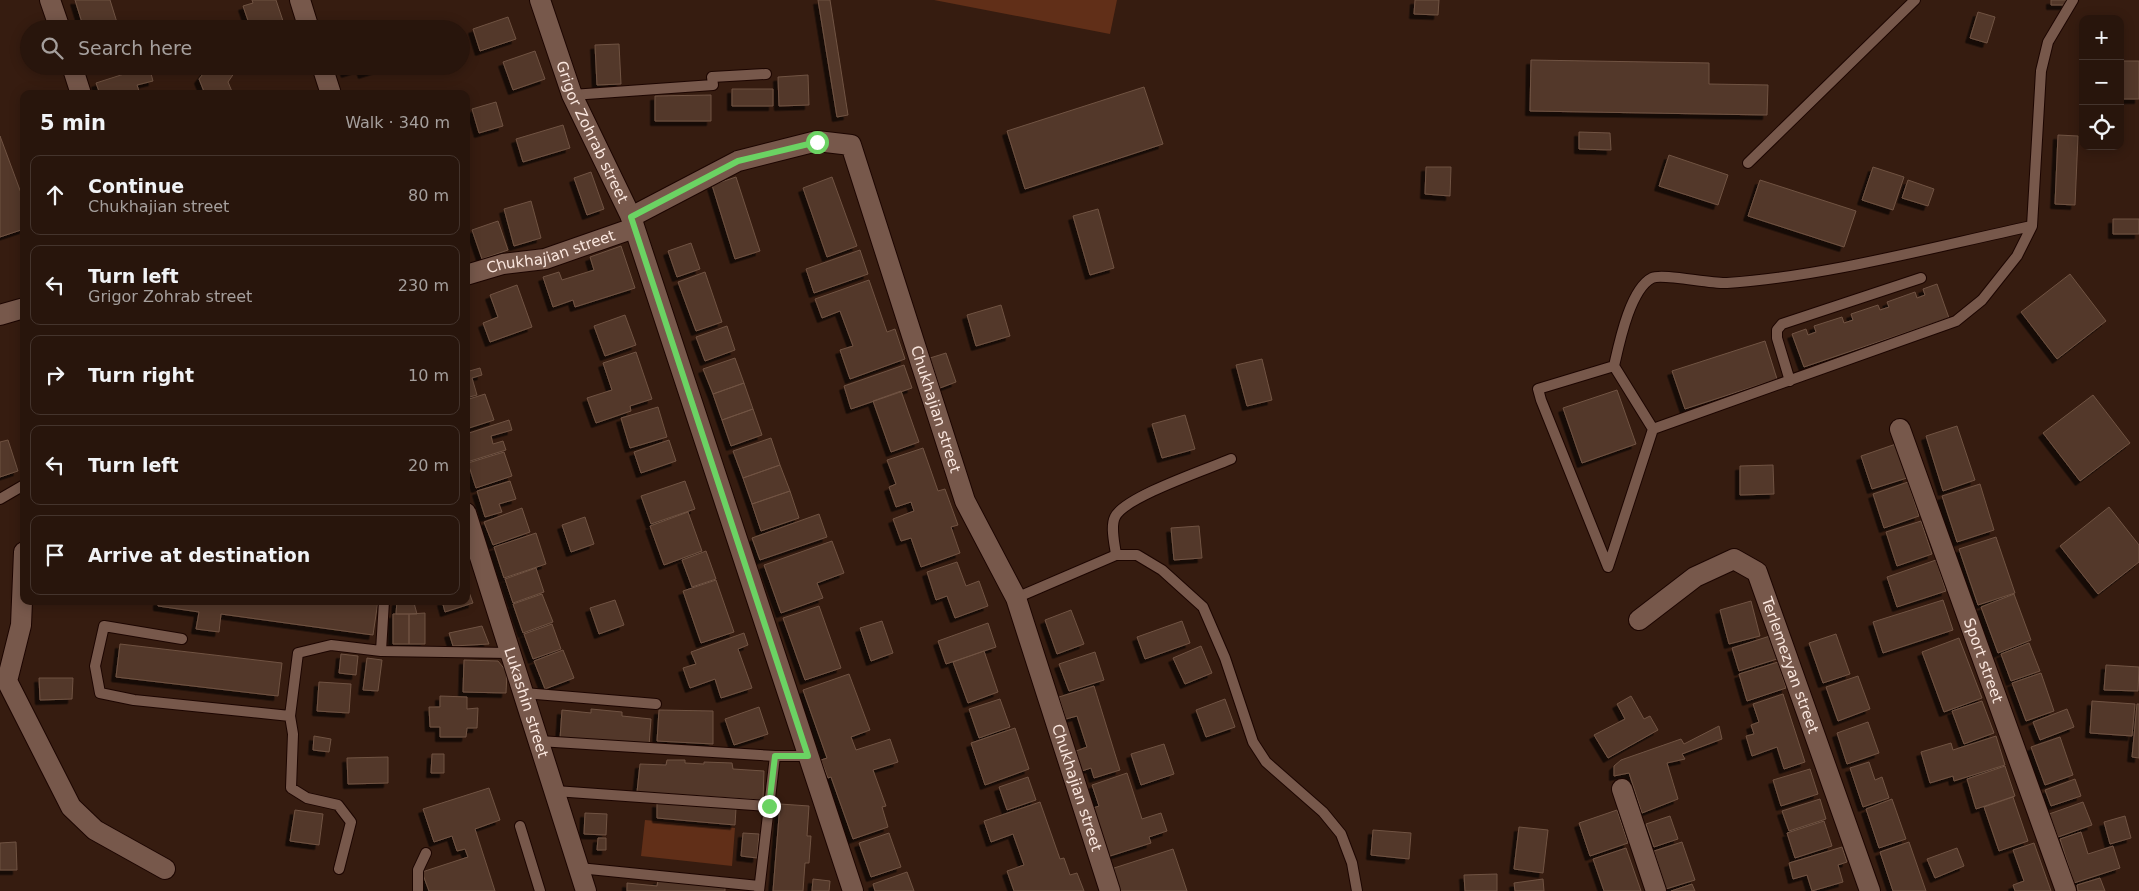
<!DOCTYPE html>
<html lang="en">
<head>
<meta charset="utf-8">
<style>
	:root { --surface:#28150c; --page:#34221a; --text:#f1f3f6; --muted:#a59f9d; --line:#44342d }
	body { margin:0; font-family:"DejaVu Sans",sans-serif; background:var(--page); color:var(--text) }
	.controls { position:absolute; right:15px; top:15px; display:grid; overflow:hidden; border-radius:10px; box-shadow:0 2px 12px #0003 }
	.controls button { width:45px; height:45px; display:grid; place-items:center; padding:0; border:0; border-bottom:1px solid var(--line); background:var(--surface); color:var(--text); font:25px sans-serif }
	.stop { position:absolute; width:15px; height:15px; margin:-11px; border:4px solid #6bd363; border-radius:50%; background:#fff }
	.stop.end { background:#6bd363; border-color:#fff; box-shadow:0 1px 5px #0008 }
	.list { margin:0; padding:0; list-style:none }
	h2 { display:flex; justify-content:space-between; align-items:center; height:65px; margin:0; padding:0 20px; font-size:21px }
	h2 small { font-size:16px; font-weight:400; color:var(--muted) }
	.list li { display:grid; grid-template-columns:32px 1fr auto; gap:15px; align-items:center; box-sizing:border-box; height:80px; margin:0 10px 10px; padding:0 10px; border:1px solid var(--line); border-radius:10px }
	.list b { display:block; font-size:19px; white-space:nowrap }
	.list p { margin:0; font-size:16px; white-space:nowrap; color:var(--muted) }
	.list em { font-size:16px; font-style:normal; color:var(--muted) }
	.icon { flex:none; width:28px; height:28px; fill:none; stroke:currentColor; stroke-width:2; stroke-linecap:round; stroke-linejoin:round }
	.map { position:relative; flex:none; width:2139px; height:891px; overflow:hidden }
	.search { position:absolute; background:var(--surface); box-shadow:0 2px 12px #0003; left:20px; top:20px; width:450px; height:55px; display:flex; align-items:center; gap:12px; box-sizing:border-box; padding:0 18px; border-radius:28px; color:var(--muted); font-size:19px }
	.panel { position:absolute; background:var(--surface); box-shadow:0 2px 12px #0003; left:20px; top:90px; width:450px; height:515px; border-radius:10px }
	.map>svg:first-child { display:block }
	.green { fill:#612f18 }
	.building { fill:#533829; stroke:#705343; filter:url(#shadow) }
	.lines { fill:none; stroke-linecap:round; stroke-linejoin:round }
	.service-casing { stroke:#1c0500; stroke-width:12 }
	.minor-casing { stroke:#1c0500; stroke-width:22 }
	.service { stroke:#77584b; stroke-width:10 }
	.minor { stroke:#77584b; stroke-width:20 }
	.route { stroke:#6bd363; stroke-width:6 }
	.labels { text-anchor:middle; stroke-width:4; stroke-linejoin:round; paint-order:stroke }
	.street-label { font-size:15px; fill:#fae7df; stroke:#361c10 }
</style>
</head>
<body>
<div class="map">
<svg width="2139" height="891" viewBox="0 0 2139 891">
	<defs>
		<filter id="shadow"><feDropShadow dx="-4.5" dy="4.5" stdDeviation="0" flood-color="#0009"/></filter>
	</defs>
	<rect width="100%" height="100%" fill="#361c10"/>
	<path class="green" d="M934,0H1117L1110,34Z
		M645,820L735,828L732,866L641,856Z"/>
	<path class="building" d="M75,0H110L119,29H84Z
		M252,0H276L285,27L251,29L243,6L253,3Z
		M818,0H830L848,115L837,117Z
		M1415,0H1439L1438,15L1414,14Z
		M2051,0H2066V5H2051Z
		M1978,12L1995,17L1987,43L1970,38Z
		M508,17L516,39L480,51L473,29Z
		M619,44L621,84L597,85L595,45Z
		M535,51L545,79L513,90L503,62Z
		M1531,60L1709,63V84L1768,85L1767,115L1530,111Z
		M2120,61H2139V99H2120Z
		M149,66L153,81L137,85L140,94H100L96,83Z
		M209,66H239L228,82L233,94H205L199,79Z
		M343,66H385V67L363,74L361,68L346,73Z
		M808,75L809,105L779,106L778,77Z
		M1144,87L1163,144L1025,189L1007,131Z
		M732,89H773V106H732Z
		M711,95V121H655V96Z
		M496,102L503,126L479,133L472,109Z
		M563,125L570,148L523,162L516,139Z
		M1579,132L1610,133L1611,150L1579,149Z
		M2058,135L2078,136L2075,205L2055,204Z
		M0,136L24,201V229L0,237Z
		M1669,155L1728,175L1718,205L1659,186Z
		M1426,167H1451L1450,196L1425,194Z
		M1873,167L1904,177L1893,210L1862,200Z
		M591,172L604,209L587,215L574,178Z
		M736,177L760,251L735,259L712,185Z
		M832,177L857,246L827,257L803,188Z
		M1760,180L1856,211L1844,247L1748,216Z
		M1908,180L1934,189L1928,206L1902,198Z
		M531,201L541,238L514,246L504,209Z
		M1098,209L1114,268L1090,275L1073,216Z
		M2113,219H2139V234H2113Z
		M498,221L508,250L482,259L472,230Z
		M691,243L700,269L677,277L668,251Z
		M621,246L635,288L575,307L573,300L553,307L543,277L559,272L562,280L594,270L590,257Z
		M860,250L868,274L814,293L806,269Z
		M705,272L722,322L696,331L678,282Z
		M2070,274L2106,321L2057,359L2021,312Z
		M869,280L887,332L895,329L905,359L850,379L840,350L853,346L840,311L822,318L815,299Z
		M1937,284L1949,318L1804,367L1792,334L1806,329L1808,335L1816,332L1814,326L1842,317L1844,323L1853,320L1851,314L1878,305L1880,310L1889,307L1887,302L1915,292L1917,298L1925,295L1923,289Z
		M517,285L532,327L490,342L483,323L498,317L490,295Z
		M1001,305L1010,336L976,346L967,315Z
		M625,315L636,345L605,356L594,326Z
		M727,326L735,350L705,361L696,337Z
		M1765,341L1777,379L1685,409L1672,371Z
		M636,352L652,399L630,406L631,411L596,423L587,398L612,390L603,363Z
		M946,353L956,382L940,388L930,358Z
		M735,358L744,383L713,394L703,369Z
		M1262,359L1272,400L1247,406L1236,365Z
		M904,365L912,388L851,409L844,386Z
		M480,368L482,375L472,378L477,395L466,398V372Z
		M744,383L753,409L722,420L713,394Z
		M1617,390L1636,444L1582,463L1563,408Z
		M901,391L919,442L891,452L873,401Z
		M485,394L494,420L466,429V400Z
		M2093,395L2130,443L2080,481L2043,433Z
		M658,407L667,437L630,448L621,418Z
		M753,409L762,435L731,446L722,420Z
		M1185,415L1195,449L1162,458L1152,424Z
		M509,420L512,430L491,436L493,444L503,441L506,450L467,462L466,434Z
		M1957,426L1975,480L1943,491L1926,436Z
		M771,438L780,465L743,478L733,451Z
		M8,440L18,471L0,477V442Z
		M669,440L676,461L641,473L634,452Z
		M1896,444L1907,478L1872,489L1861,456Z
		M923,448L938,491L945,489L958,525L951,527L960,553L921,567L911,538L901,541L893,519L914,511L911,502L896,507L889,487L896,484L887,460Z
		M504,452L512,476L476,488L468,463Z
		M780,465L790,491L752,504L743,478Z
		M1773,465L1774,494L1740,495V466Z
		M510,481L516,499L499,504L502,512L485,517L477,491Z
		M685,481L695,509L651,524L641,496Z
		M1908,482L1919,516L1884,528L1873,494Z
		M1980,484L1994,530L1957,542L1942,496Z
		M790,491L799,518L761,531L752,504Z
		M2109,507L2139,545V562L2098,594L2060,546Z
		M522,508L530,532L493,545L484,522Z
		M688,512L702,551L664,565L650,526Z
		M819,514L827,537L760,560L752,538Z
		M585,517L594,544L571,552L562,525Z
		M1921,521L1932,554L1897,566L1886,532Z
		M1199,526L1202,558L1174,560L1171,528Z
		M536,533L546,564L504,578L494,547Z
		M1996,537L2015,593L1978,605L1959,549Z
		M832,541L844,573L817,583L823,598L781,613L764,565Z
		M706,551L716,579L692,587L682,560Z
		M1936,560L1946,591L1897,607L1887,577Z
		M957,562L966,586L979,581L988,606L955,618L947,596L936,600L927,572Z
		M536,568L544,592L513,603L505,579Z
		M716,580L734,632L701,643L683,591Z
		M466,584L473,603L445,612L442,601H466Z
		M542,594L553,622L523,633L513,604Z
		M2014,594L2031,640L1998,653L1981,607Z
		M615,600L624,625L599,634L590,608Z
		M1943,600L1953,630L1883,653L1873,622Z
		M158,601H378L373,635L221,614L219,632L196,629L199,612L158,606Z
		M397,601H420L414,603L417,614H396Z
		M1751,601L1760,636L1729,644L1720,610Z
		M819,606L841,668L805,680L783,618Z
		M1071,610L1084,644L1057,654L1045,620Z
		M425,613V644H409V614Z
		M393,614H409V644H393Z
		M882,621L893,653L871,661L860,628Z
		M1182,621L1190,643L1145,659L1137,637Z
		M988,623L996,647L946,664L938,641Z
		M552,624L561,649L533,659L524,634Z
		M482,626L489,644L453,646L449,633Z
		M744,633L748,645L738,649L752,688L721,698L715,679L690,688L683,668L696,664L691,652Z
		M1836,634L1850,674L1823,683L1809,643Z
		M1770,636L1777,659L1739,671L1732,648Z
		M1959,638L1982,698L1944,712L1922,652Z
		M2029,643L2040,671L2011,681L2001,654Z
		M120,644L282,663L278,696L116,677Z
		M1201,646L1212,673L1185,684L1173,658Z
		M563,650L574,678L545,689L534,661Z
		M984,651L998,692L968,703L953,662Z
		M1095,652L1104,680L1069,691L1059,664Z
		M341,654L358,656L356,675L339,673Z
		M367,658L382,660L378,691L363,690Z
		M464,660L498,661L507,672L506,693L463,692Z
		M1778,662L1786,688L1747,701L1739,674Z
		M2106,665L2139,667L2138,691L2104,690Z
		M2041,673L2054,711L2026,721L2012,683Z
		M849,674L870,730L851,737L856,750L890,739L898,762L873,770L886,806L882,807L888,827L853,839L831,777L828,778L821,760L827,758L803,690Z
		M1858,676L1870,709L1838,721L1826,687Z
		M39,678H73L72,699L40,700Z
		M319,682L351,684L349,713L317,711Z
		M1094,686L1120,770L1094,778L1091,768L1082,771L1076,751L1087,747L1077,716L1066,719L1059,697Z
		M1783,694L1805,762L1784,769L1777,747L1752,756L1746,736L1754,734L1751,725L1759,722L1753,704Z
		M440,696L467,697V709L478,708L477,728H467L466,737H440V727H430L429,707H440Z
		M1631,696L1644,719L1650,716L1658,730L1608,758L1594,735L1625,719L1617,704Z
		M1000,699L1010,727L979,738L969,709Z
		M1225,699L1235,727L1206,737L1196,710Z
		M1982,701L1994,733L1964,744L1952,711Z
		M2092,701L2135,704L2132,736L2090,733Z
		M2137,704H2139V758L2132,757Z
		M759,707L768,734L734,745L725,719Z
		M591,709L622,712V716L651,719L649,746L560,739L562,710L591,713Z
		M2067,709L2074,727L2040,740L2033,722Z
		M659,710L713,711V744L657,741Z
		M1868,722L1879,753L1847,764L1837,733Z
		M1719,726L1722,739L1682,754L1685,759L1667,763L1678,799L1642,813L1629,773L1614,776V766L1621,760L1681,739L1684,744Z
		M1015,728L1029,769L985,785L971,743Z
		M314,736L331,739L329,752L313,750Z
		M1996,736L2005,765L1954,781L1953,776L1930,783L1921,752L1951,743L1953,750Z
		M2060,737L2073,775L2045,785L2031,747Z
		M1164,744L1174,774L1141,785L1131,754Z
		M432,754H444V773H431Z
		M388,757V783L348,784L347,758Z
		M667,760H685V763L704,764V762L732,763L733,769L764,771L763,800L637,792L640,764L666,765Z
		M1869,762L1875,780L1882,777L1889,798L1863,807L1850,768Z
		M2005,766L2015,796L1976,809L1967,779Z
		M1810,769L1818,794L1781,806L1773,780Z
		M1127,773L1142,819L1161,813L1167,831L1149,837L1151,843L1107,857L1090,809L1099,806L1092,785Z
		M1028,777L1036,800L1007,810L999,787Z
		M2075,779L2081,796L2051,806L2045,790Z
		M489,788L500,820L475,829L495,891H429L422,872L468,857L465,849L457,851L452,836L434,842L423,809Z
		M2013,797L2028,841L1999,851L1984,807Z
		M1820,799L1826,819L1789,831L1782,811Z
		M1892,799L1906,839L1879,848L1866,809Z
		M1040,802L1060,859L1064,858L1070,875L1077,873L1084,891H1014L1007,871L1024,865L1013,834L991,842L984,821Z
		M2083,802L2092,825L2058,837L2049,814Z
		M657,803L736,808L735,825L657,818Z
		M780,804L809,806L807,836H811L809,863H805L803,891H773Z
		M295,810L323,814L319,845L290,841Z
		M1617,810L1628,843L1590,856L1579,823Z
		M585,813L607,814L606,835L584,834Z
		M1670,816L1678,839L1654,847L1646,824Z
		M2125,816L2131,838L2110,844L2104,822Z
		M1824,821L1832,846L1795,858L1787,833Z
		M1519,827L1548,830L1543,873L1514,869Z
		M1373,830L1411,833L1409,859L1371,855Z
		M2081,832L2088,854L2113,846L2120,868L2074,883L2060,839Z
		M743,833L759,834L757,858L741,856Z
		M889,833L901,867L871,877L859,843Z
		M598,838H606V850H597Z
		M16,842L17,870H0V843Z
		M1682,842L1695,880L1666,889L1654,851Z
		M1909,842L1926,891H1893L1880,852Z
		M2034,843L2051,891H2015L2013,885L2024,881L2013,850Z
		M1842,847L1847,862L1838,865L1843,882L1812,891L1807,875L1793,879L1789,863Z
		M1626,848L1641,891H1604L1593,859Z
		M1957,848L1964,866L1935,878L1927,859Z
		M1173,849L1187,891H1118L1111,869Z
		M907,872L914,891H875L873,884Z
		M1497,874V891H1465L1464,875Z
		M2100,878L2105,891H2078L2077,885Z
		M813,879L830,881L829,891H812Z
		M1543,879L1544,891H1515L1514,883Z
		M658,880L725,887V891H627V883L657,886Z
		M1692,884L1695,891H1671Z"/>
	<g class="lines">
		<defs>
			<path id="service" d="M572,95L713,85L712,77L766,74
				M1748,163L1915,0
				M2032,226C1933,247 1827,276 1727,283C1710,284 1662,273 1652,278C1630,289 1619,344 1614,366L1653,429L1956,321L1982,300L2017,256L2032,226L2041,71L2048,42L2073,0
				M1614,366L1538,389L1541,400L1608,567L1653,429
				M1790,381L1777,338V330L1782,324L1921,278
				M0,499L24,485
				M1116,555H1137L1162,570L1203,607L1225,658L1253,742L1266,762L1323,812L1341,834L1352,863L1357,891
				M1016,598L1116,555C1115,545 1110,527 1115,517C1124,497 1208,469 1231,459
				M384,601L381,651L512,653
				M182,639L104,626L95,666L100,693L134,700L290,716L298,653L331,645L381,651
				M524,693L656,704
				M290,716L293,734L291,788L307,798L338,805L351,822L339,869
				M539,741L775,756L759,891
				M775,756H808
				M555,791L769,806
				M520,826L540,891
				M579,868L759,886
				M418,891V870L426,853"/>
			<g id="minor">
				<path d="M50,0L60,29"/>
				<path d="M300,0L309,29"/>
				<path id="s1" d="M540,0L572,95L631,217L853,891"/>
				<path d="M72,66L81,94"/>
				<path d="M322,66L331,94"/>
				<path id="s2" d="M631,217L738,161L817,141L851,145L965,501L1016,598L1110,891"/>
				<path id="s3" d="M466,275L503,264L545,259L634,228"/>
				<path d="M0,315L24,308"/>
				<path id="s4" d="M1900,429L2066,891"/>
				<path id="s5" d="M466,513L586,891"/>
				<path d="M24,552L21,625L7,681L71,807L95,830L165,869"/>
				<path id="s6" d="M1639,620L1695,577L1734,559L1757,572L1870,891"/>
				<path d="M1622,789L1656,891"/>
			</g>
		</defs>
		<use href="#service" class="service-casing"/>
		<use href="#minor" class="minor-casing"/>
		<use href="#service" class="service"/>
		<use href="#minor" class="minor"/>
	</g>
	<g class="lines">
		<path class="route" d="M769,806L775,756H808L631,217L738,161L817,142"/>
	</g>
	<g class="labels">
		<g class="street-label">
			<text dy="5" stroke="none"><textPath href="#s1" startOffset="142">Grigor Zohrab street</textPath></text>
			<text dy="5" stroke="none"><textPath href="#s3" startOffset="88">Chukhajian street</textPath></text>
			<text dy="5" stroke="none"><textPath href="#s2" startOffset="514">Chukhajian street</textPath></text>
			<text dy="5" stroke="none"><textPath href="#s4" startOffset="246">Sport street</textPath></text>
			<text dy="5" stroke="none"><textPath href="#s6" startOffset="239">Terlemezyan street</textPath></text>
			<text dy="5" stroke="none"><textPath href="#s5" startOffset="199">Lukashin street</textPath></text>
			<text dy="5" stroke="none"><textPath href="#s2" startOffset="919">Chukhajian street</textPath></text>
		</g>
	</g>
</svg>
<div class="controls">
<button>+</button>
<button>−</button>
<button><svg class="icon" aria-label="locate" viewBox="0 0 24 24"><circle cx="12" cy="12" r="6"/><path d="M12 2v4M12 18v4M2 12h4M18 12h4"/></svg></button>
</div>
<div class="stop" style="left:817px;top:142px"></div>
<div class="stop end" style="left:769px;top:806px"></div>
<div class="search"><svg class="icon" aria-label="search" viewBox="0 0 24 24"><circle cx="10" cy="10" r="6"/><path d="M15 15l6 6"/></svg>Search here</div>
<section class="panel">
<h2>5 min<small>Walk · 340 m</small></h2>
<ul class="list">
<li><svg class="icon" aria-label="ahead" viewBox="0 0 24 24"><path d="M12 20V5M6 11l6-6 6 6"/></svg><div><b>Continue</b><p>Chukhajian street</p></div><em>80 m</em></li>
<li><svg class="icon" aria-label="left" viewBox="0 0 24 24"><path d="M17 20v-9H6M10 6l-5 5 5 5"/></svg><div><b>Turn left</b><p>Grigor Zohrab street</p></div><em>230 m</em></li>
<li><svg class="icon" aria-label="right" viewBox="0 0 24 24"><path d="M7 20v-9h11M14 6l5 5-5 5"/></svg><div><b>Turn right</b></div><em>10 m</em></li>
<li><svg class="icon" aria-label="left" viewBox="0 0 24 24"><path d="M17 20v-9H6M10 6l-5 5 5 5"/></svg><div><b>Turn left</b></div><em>20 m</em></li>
<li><svg class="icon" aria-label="arrive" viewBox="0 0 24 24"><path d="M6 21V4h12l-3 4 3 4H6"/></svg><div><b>Arrive at destination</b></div></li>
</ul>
</section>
</div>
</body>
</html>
